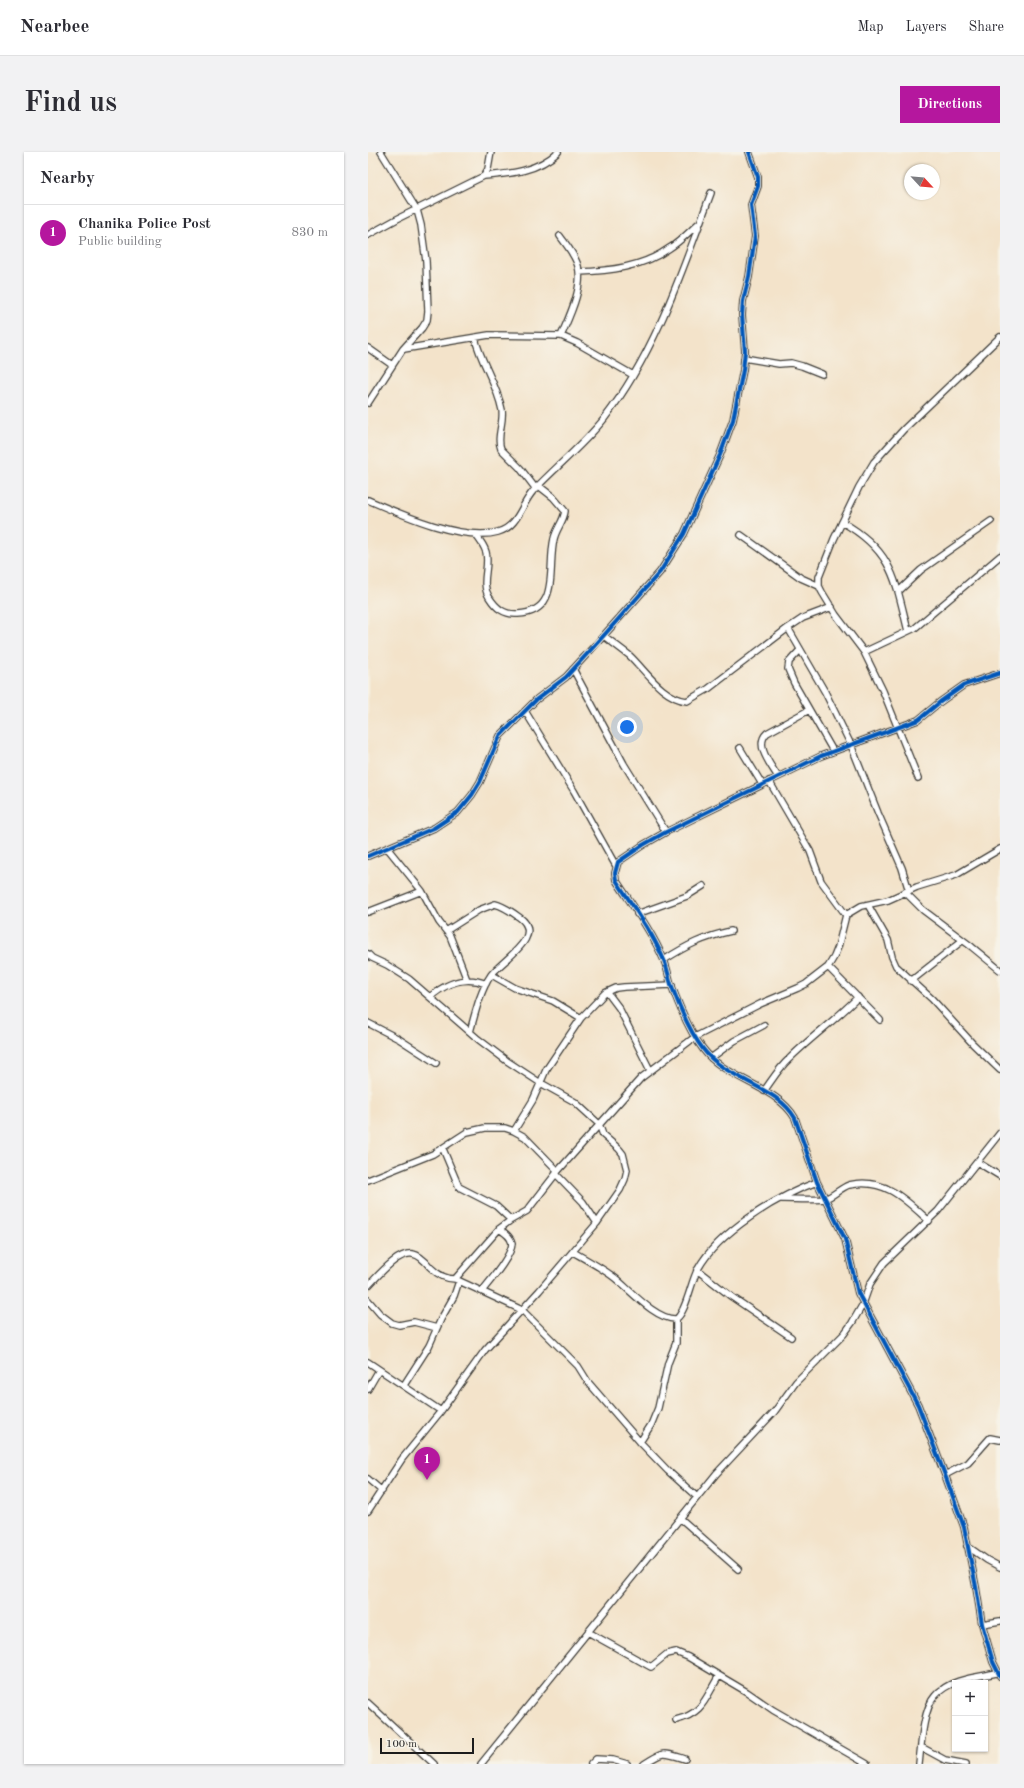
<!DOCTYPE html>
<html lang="en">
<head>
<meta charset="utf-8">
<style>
	:root { --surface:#fff; --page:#f2f2f3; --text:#2b2b33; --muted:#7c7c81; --line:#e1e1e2; --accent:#b5179e }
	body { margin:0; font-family:"Old Standard TT",serif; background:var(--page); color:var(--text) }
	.controls { position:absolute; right:12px; bottom:12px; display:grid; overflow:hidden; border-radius:0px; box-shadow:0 1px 3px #0004 }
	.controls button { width:36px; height:36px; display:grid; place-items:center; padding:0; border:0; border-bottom:1px solid var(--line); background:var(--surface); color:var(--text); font:20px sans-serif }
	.compass { position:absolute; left:536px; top:12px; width:36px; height:36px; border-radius:50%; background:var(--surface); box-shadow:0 1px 3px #0004; rotate:116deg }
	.scale { position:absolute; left:12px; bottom:10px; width:94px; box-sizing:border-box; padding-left:4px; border:2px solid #1c1c1c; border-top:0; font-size:11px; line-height:14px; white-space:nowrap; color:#1c1c1c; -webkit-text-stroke:3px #f7f3e8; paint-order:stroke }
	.you { position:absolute; left:259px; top:575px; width:14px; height:14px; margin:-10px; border:3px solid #fff; border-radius:50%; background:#1a73e8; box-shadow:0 0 0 6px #1a73e833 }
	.badge { display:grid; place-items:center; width:26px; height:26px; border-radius:50%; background:var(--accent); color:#fff; font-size:13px; font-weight:700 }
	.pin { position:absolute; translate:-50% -33px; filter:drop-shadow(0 1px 2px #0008) }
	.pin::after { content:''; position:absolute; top:21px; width:14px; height:12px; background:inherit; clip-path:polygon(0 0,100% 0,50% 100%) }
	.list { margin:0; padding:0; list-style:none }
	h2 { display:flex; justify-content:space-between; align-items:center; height:52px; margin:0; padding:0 16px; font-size:17px }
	h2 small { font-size:13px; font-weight:400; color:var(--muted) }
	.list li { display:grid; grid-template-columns:26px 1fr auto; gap:12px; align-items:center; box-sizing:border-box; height:56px; padding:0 16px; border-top:1px solid var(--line) }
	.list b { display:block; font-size:15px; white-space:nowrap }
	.list p { margin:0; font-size:13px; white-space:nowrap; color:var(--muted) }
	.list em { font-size:13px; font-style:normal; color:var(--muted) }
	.map { position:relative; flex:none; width:632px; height:1612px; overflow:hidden; border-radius:0px }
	header { display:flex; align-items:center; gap:24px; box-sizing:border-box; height:56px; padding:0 20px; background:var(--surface); border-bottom:1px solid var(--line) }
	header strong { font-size:19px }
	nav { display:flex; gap:22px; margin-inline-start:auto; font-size:14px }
	.intro { display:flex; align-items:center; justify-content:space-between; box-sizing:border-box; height:96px; padding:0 24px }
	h1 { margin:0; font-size:28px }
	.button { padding:10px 18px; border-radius:0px; background:var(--accent); color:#fff; font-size:14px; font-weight:700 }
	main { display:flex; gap:24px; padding:0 24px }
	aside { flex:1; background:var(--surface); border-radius:0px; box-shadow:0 1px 3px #0004 }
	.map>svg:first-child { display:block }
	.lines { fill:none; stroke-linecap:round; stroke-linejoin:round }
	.minor-casing { stroke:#3c3a36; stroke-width:8 }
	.minor { stroke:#fff; stroke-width:5.5 }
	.cycleway-casing { stroke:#f7f3e8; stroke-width:6 }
	.cycleway { stroke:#0057b8; stroke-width:4 }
</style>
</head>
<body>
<header>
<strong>Nearbee</strong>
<nav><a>Map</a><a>Layers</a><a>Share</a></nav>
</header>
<div class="intro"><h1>Find us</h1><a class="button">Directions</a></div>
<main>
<aside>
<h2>Nearby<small></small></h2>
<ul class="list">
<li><span class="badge">1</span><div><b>Chanika Police Post</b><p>Public building</p></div><em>830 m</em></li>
</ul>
</aside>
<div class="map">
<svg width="632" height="1612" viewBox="0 0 632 1612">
	<rect width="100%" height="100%" fill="#f7f3e8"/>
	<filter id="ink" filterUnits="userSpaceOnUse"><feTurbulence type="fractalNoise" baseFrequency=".025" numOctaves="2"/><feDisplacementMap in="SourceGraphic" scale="8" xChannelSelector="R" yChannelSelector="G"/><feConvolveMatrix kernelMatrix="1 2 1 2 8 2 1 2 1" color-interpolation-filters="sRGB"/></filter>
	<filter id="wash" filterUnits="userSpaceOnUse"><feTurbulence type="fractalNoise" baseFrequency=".012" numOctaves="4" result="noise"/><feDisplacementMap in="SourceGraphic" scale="16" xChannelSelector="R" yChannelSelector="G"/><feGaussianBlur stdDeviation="0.9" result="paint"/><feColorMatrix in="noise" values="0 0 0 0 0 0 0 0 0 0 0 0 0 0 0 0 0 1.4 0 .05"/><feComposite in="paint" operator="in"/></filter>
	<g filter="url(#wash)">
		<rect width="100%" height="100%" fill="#f3e3ca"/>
	</g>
	<g filter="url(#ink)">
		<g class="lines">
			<defs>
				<path id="minor" d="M116,24C143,22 170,19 190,0
					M0,83L29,67L116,24L120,17L123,0
					M192,84C199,94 207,103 210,114C216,135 201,165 193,184
					M211,120C241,119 275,115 300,97C312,90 321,80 331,71
					M107,186C113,211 129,232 134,258C136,271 128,285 133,297L152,316L168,337
					M0,196L24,213
					M36,197L121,183L193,184L209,191L265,223
					M376,206L411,212L423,211L434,214L454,222
					M0,251L35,197L54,176L59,168L60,159L58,109L53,73L49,58L13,0
					M0,348C32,362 95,390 130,380C151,374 153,352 166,338C189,314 215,293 236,267C288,200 314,119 343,41
					M474,370C525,399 527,427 540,479
					M107,382C111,387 116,393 118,400C122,415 112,430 121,445C128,456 136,463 150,462C193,460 179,416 186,387C188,377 196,369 197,359L185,345L171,334
					M373,383L433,426L451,434
					M531,439L553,418L623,369
					M420,476L457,540L483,593L510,661L534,716L541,739
					M236,484C244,490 253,497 261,503C278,519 294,546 319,549L340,537L420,476L435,466L464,455
					M432,498L421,510L420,517L426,531L465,599
					M496,500L547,476L632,404
					M205,517L256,612L298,680
					M632,521L596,533L572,550L550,568L453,604L298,680L275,693L250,710L247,721L248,728C264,753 283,778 295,806C299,814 300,823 303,832C311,854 321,879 335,897C358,928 409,934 427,966L449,1030L477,1087L490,1141L550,1253L577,1323L596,1375L608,1435L614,1472L625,1510L632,1524
					M157,559L206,639L248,714
					M372,596L394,632
					M410,625C403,613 386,593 399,581L441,558
					M550,626L515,539L496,500L468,463L454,440L451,434V425L466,387L491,335L506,310L536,277L632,185
					M401,629L442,699L453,729L478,763
					M20,697L54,739L71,770L82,784L99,828
					M0,704L66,676L90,660L104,643L112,630L132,584L169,547L198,525L230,490L292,420L316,382L352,303L365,268L375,218L377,199L374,163L375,149L381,125L387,84L383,53L390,34V25L381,0
					M537,740L555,758L604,795L632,818
					M500,753L520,788L524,805L528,814L564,847L605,892L632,918
					M0,760L54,739
					M269,762L319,744L335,734
					M78,779L111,758L127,752C136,754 144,760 151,765C178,784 135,807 123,823C112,839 107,862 102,880
					M0,802L4,806L19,813L41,827L110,887L139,909L171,930L207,950L231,972L235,983L251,997L255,1002L259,1018L257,1027L252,1038L229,1071L171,1139L117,1198L73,1259L34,1307L0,1359
					M296,808C319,793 336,785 363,779
					M460,815L512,868
					M124,823L147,836L185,849L213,866
					M543,829L595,788
					M239,840L251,856L282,918
					M63,844C79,831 97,823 118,832
					M0,871L31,887L68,911
					M343,906L366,889L396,873
					M396,939C404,928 411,916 421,907C443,885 469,867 490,845
					M146,979L165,948L178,918L213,866L237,841L248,836L256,835L304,833
					M75,997L91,1035L128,1054L143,1068
					M609,1010L632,1024
					M188,1022L215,1050L229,1071
					M0,1028L65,1002L99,980L117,976H137L146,979L157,985L190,1019
					M413,1047C423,1047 448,1048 456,1047C465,1045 472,1036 481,1033C516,1025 537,1047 561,1069
					M205,1100C219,1108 234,1116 247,1126C262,1138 288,1168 308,1167C318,1161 323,1129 330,1117C350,1080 410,1044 449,1030
					M329,1118L364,1145L423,1185
					M87,1127L154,1158L210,1214L220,1230L272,1290L300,1319L329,1345
					M0,1134C10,1124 30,1099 45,1102C51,1103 58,1110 62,1115C69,1122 76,1127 87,1127L131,1077L143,1068L159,1059L190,1019L273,926L327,885L392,852L430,836L438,832L460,815L466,805L470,795L478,763L493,754L520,748L549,735L588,723L632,697
					M114,1139C122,1129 144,1104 144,1091C143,1085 136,1080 131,1077
					M0,1148L12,1162L24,1171L31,1173L46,1170L69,1176
					M0,1210L73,1259
					M36,1233L61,1194L73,1167L86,1144L91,1129
					M0,1237L11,1218
					M272,1290L283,1273L290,1256L300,1211L308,1191V1167
					M577,1323L600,1311L622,1286L632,1288
					M0,1327L14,1339
					M312,1366L370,1417
					M599,1394L619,1408L632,1415
					M614,1472L632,1469
					M220,1480L283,1515L299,1502L308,1500L320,1505L379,1540L405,1558L499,1612
					M0,1551L66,1612
					M308,1568C336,1561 337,1546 351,1524
					M553,1595L577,1608L598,1612
					M113,1612L348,1322L407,1259L428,1230L476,1182L484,1171L495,1152L502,1132L516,1111L570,1059L632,981
					M223,1612L228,1607L245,1608L259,1612
					M276,1612C296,1599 295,1600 317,1607
					M551,1612C553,1594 555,1557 567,1544C581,1527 609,1525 629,1521"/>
			</defs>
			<use href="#minor" class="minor-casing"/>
			<use href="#minor" class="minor"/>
			<defs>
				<path id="cycleway" d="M632,521L596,533L572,550L550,568L453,604L298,680L275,693L250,710L247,721L248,728C264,753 283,778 295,806C299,814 300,823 303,832C311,854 321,879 335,897C358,928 409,934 427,966L449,1030L477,1087L490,1141L550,1253L577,1323L596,1375L608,1435L614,1472L625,1510L632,1524
					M0,704L66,676L90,660L104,643L112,630L132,584L169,547L198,525L230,490L292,420L316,382L352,303L365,268L375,218L377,199L374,163L375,149L381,125L387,84L383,53L390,34V25L381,0"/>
			</defs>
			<use href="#cycleway" class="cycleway-casing"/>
			<use href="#cycleway" class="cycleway"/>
		</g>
	</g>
</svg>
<div class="controls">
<button>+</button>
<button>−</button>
</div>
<svg class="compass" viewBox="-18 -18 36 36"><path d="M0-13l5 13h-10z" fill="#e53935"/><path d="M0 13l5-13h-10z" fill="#7c7c81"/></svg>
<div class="scale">100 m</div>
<div class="you"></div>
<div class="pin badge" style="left:59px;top:1328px">1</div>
</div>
</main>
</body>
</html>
